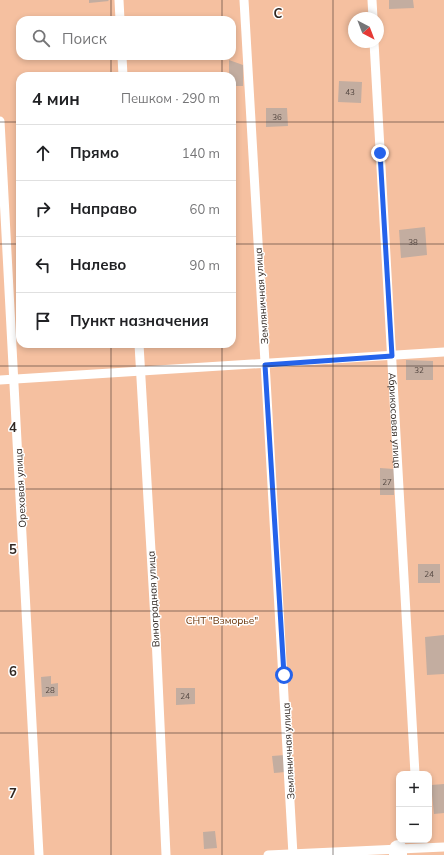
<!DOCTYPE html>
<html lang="ru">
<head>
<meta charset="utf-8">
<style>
	:root { --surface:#fff; --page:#f6f6f6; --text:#202124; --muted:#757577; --line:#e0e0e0 }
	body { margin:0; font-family:Mulish,sans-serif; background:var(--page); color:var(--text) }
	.controls { position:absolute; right:12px; bottom:12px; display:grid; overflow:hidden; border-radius:8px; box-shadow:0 2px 6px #0003 }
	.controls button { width:36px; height:36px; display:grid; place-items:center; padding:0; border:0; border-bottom:1px solid var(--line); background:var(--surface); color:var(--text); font:20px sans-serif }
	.compass { position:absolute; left:348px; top:12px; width:36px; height:36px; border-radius:50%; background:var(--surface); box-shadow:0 2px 6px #0003; rotate:138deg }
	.stop { position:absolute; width:12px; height:12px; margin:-9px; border:3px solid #2563eb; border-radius:50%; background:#fff }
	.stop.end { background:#2563eb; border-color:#fff; box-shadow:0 1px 4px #0008 }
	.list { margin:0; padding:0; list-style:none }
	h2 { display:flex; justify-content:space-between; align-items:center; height:52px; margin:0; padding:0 16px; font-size:17px }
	h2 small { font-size:13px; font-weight:400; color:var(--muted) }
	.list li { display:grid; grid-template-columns:26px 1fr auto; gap:12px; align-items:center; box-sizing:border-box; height:56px; padding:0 16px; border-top:1px solid var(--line) }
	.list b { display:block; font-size:15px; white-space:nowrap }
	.list em { font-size:13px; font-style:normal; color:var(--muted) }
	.icon { flex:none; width:22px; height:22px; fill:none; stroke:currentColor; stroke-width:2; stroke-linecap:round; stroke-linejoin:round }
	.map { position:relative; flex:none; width:444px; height:855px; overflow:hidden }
	.search { position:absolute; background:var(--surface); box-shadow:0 2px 6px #0003; left:16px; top:16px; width:220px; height:44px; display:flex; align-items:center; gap:10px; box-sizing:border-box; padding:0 14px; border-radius:12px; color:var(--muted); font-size:15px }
	.panel { position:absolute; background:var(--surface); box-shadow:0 2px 6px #0003; left:16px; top:72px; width:220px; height:276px; border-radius:12px }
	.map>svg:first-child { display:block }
	.green { fill:#f5c0a0; fill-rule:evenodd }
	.building { fill:#c3ada0 }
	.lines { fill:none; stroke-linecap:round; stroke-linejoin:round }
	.service { stroke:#fff; stroke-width:9 }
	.minor { stroke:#fff; stroke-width:18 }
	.route { stroke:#2563eb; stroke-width:5 }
	.grid { fill:none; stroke:#302722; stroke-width:1; stroke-opacity:0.55 }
	.labels { text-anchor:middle; stroke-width:3; stroke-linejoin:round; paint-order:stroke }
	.number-label { font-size:8px; fill:#554842 }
	.street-label { font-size:10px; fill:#302722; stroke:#fff }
	.park-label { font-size:10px; fill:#693205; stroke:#fff }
	.grid-label { font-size:13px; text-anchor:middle; font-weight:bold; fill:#302722; stroke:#fff; stroke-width:3; stroke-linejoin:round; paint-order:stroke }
</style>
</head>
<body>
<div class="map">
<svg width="444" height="855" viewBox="0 0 444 855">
	<rect width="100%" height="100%" fill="#f6dfd1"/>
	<path class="green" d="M0,0H444V855H0ZM354,18H378V42H354ZM20,20H232V56H20ZM20,76H232V344H20ZM399,774H429V840H399Z"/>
	<path class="building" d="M89,0H108L109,1L89,3Z
		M389,0H413L414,8L389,9Z
		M229,60L243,65V86H232V76H229Z
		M339,81L362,82L361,103L338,102Z
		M266,108H287L288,126L266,127Z
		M425,227L427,255L401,258L399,230Z
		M406,360L433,361V380H406Z
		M380,468L394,469V495H380Z
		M418,564H440V583H418Z
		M444,635V674L427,675L425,637Z
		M51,676V684L58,683V696L42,697L41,677Z
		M176,688H195V704L176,705Z
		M285,755L286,772L274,773L272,756Z
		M444,784V813L434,814L431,785Z
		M215,831L217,848L204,849L203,832Z"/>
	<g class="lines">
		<g class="service">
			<path d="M119,0L120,20"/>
			<path d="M244,0C259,285 279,570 293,855"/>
			<path d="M372,0L373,18"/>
			<path id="s1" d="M374,42L415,774"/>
			<path d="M122,56L123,76"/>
			<path d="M0,121L39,855"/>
			<path d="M139,344L156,637L166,855"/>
			<path d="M0,380L444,352"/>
			<path d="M268,855L444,847"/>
		</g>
		<path class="minor" d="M398,855V849"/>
	</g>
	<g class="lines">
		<path class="route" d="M284,675L265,365L392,356L380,153"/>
	</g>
	<path class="grid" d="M111,0V20M222,0V20M333,0V855M111,56V76M222,56V76M0,122H20M232,122H444M0,244H20M232,244H444M111,344V855M222,344V855M0,366H444M0,489H444M0,611H444M0,733H444"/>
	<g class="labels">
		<g class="number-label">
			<text x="350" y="95">43</text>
			<text x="277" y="120">36</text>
			<text x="413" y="245">38</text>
			<text x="419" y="373">32</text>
			<text x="387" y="485">27</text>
			<text x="429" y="577">24</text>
			<text x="50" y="693">28</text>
			<text x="185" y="699">24</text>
		</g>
		<g class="street-label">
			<text transform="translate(261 296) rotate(-94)" y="4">Земляничная улица</text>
			<text dy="4" stroke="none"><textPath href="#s1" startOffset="379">Абрикосовая улица</textPath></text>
			<text transform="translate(20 488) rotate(-93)" y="4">Ореховая улица</text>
			<text transform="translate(153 599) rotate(-93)" y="4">Виноградная улица</text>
			<text transform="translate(288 751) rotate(-93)" y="4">Земляничная улица</text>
		</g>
		<g class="park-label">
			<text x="222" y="624">СНТ "Взморье"</text>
		</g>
	</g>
	<g class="grid-label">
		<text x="278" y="18">C</text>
		<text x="13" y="432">4</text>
		<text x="13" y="554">5</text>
		<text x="13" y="676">6</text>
		<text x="13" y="798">7</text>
	</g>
</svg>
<div class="controls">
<button>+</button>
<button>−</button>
</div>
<svg class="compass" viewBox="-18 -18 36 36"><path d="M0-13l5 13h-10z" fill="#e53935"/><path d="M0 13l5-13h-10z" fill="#757577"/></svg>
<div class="stop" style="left:284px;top:675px"></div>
<div class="stop end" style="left:380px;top:153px"></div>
<div class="search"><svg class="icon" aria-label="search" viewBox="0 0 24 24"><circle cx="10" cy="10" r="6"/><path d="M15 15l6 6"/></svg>Поиск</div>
<section class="panel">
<h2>4 мин<small>Пешком · 290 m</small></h2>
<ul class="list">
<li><svg class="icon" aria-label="ahead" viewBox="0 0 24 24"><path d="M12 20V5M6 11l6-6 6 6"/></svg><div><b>Прямо</b></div><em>140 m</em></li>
<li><svg class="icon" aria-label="right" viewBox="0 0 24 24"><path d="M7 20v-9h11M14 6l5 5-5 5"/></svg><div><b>Направо</b></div><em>60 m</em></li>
<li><svg class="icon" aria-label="left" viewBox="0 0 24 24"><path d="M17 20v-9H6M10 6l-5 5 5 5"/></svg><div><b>Налево</b></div><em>90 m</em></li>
<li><svg class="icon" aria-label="arrive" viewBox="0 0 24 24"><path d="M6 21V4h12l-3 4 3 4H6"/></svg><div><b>Пункт назначения</b></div></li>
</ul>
</section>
</div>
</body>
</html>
